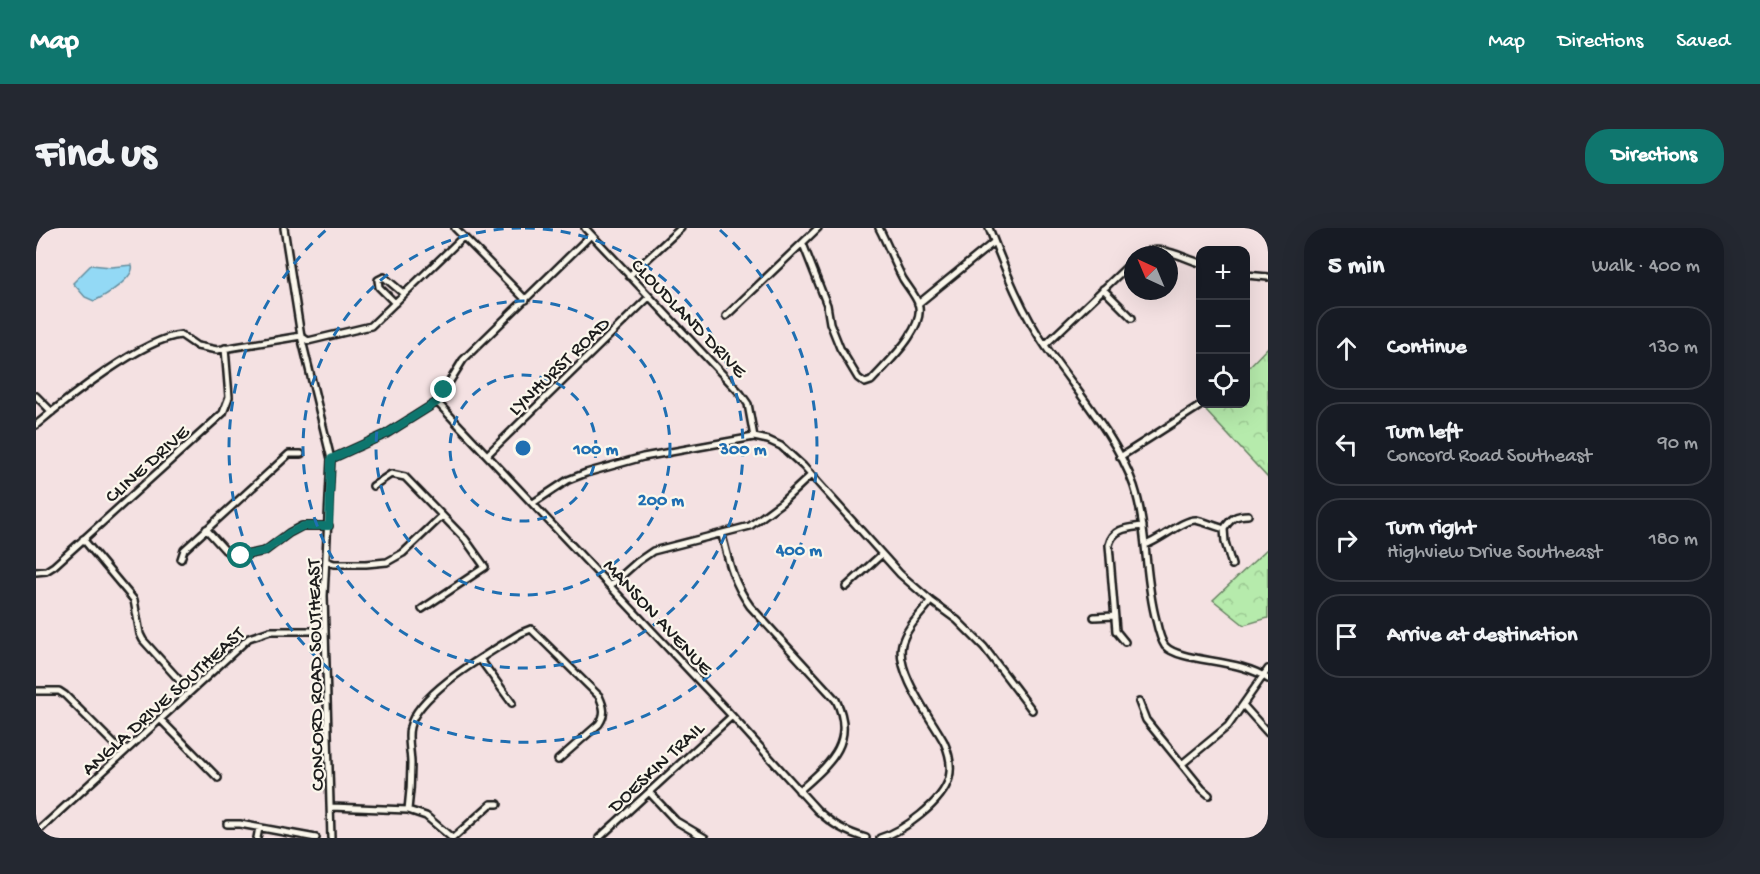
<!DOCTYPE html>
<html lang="en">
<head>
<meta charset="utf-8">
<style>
	:root { --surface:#171b24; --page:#242831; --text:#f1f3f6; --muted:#9ea1a6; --line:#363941; --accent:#0f766e }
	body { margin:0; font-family:"Gochi Hand",sans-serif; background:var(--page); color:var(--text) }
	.controls { position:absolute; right:18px; top:18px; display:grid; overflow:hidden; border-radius:12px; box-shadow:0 6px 24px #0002 }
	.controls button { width:54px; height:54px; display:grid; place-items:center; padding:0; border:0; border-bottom:2px solid var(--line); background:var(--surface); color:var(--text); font:30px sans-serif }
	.compass { position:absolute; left:1088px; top:18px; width:54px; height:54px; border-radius:50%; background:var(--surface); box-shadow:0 6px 24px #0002; rotate:316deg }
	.stop { position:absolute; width:18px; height:18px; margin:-14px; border:4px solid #0f766e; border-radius:50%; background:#fff }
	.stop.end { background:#0f766e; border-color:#fff; box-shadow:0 2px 6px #0008 }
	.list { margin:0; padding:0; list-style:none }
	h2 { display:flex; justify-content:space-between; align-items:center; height:78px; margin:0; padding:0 24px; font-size:26px }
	h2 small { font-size:20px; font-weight:400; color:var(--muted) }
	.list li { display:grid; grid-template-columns:39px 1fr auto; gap:18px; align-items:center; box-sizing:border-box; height:84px; margin:0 12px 12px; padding:0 12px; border:2px solid var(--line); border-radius:24px }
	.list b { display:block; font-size:22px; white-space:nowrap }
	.list p { margin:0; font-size:20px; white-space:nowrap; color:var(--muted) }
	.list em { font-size:20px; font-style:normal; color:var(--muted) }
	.icon { flex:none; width:33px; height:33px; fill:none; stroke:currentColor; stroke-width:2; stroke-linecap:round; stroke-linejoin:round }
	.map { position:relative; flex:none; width:1232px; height:610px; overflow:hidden; border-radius:24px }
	header { display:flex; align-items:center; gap:36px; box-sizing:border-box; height:84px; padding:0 30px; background:var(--accent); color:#fff }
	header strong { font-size:28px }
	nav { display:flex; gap:33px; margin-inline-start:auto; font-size:21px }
	.intro { display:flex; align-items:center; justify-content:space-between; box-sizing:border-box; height:144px; padding:0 36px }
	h1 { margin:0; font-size:42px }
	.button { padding:15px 27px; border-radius:24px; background:var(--accent); color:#fff; font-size:21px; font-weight:700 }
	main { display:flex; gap:36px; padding:0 36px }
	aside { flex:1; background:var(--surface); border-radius:24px; box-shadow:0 6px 24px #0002 }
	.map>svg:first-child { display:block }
	.forest { fill:url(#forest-crowns); stroke:#698464; stroke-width:1.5 }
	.water { fill:#93d9f5; stroke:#638d9e; stroke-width:1.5 }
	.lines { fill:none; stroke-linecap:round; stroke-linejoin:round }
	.minor-casing { stroke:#1c1c1c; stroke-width:10 }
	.minor { stroke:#fbf7ec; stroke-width:5 }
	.route { stroke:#0f766e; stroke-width:8 }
	.ring { fill:none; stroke:#1f6fb2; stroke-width:3; stroke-dasharray:10 8 }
	.labels { text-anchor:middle; stroke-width:4.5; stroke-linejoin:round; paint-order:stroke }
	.street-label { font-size:20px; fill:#1c1c1c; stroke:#fbf7ec }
	.centre { fill:#1f6fb2; stroke:#fbf7ec; stroke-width:3 }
	.ring-label { font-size:18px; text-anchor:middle; font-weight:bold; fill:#1f6fb2; stroke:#fbf7ec; stroke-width:4.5; stroke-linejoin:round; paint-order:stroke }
</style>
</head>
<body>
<header>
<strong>Map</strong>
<nav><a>Map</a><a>Directions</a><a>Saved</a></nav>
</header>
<div class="intro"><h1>Find us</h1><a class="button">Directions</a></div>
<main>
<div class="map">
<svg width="1232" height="610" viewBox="0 0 1232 610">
	<defs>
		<pattern id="forest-crowns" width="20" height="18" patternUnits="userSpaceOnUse" patternTransform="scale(1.5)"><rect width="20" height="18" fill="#b6ebac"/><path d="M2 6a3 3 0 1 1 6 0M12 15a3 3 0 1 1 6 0" fill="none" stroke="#9cc993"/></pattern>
	</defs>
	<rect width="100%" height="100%" fill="#f4e1e2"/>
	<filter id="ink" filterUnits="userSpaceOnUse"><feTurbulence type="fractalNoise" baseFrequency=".0167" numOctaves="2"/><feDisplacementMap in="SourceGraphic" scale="12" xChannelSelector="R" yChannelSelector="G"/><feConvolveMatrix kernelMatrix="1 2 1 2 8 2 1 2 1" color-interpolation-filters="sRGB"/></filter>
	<g filter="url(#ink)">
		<path class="forest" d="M1232,119V250L1170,183L1177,176H1210V142Z
			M1232,320V390L1208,397L1177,372Z"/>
		<path class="water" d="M55,37L75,39L96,37C100,49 69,68 58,73L49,69L37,55Z"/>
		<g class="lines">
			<defs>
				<path id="minor" d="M248,0L265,108L295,231L288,368L295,610
					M419,0L490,72
					M549,0L705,166L712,176L718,209
					M953,0C969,41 985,83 1010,119C1039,161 1081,209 1098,258C1112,301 1108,348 1120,392C1122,401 1124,411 1129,418C1145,435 1205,430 1232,451
					M767,16L791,77L794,95L804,120L822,150L829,155L835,153C850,136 891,100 882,75C879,67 872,59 867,51C858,34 852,17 843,0
					M1104,27C1124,15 1144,29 1164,35
					M1210,47L1232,49
					M593,48L645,0
					M1067,61L1096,90
					M359,75L343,59L342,52L348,49L368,66
					M882,76L958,14
					M690,88L782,0
					M1009,117L1097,33
					M0,168L16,184
					M401,174L696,488L781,582C797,597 810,604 830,610
					M0,197C29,172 108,110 145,107L161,118L181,122L265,108L272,113L335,98L427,9
					M452,226L613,69
					M1084,229L1167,176
					M295,231L350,206L401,174L427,132L555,7
					M337,258L355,246L369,249L429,311L449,339L386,381
					M497,275L532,252L550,245L607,229L718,209L732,212L745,218L767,238L864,346L895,373L921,392L948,419L996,482
					M170,301L189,322L196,327L205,328L229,323L253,305L266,298H293
					M1188,301C1195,290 1200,287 1212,287
					M686,307C693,335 697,354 714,378L800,472C821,515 793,536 763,563
					M47,311L98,372L104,406L107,412L154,464
					M1109,317C1123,313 1148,291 1160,292C1169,294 1179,298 1188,301L1189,314L1196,337
					M145,331L148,322L253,226H265
					M290,333L298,336H330L351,334L367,325L406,288
					M0,344L10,343L18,338L187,185L193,169L189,120
					M574,358L601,334L617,323L714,298L745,275L775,247
					M810,359L845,327
					M1058,389L1078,388
					M1089,414L1080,403L1073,317C1077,300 1092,300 1107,298
					M444,431L476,475
					M0,463H23L29,467L87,525
					M1103,474L1110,492L1166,561L1173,567
					M1207,477L1232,505
					M124,491L182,550
					M1146,536L1192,498L1232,441
					M613,564L640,593L669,610
					M295,579L372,582L390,588L416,610
					M372,582C374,567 375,551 375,536C375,524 371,510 374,499C382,464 455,424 485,405L495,401L563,468C568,479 570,486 563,496L522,532
					M191,596H204L280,610
					M0,605L213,410L234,403H289
					M221,610L223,600
					M417,610L455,576H462
					M563,610L696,488
					M844,610C866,604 907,574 913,550C916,538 913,525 908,514C895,490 859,444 866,416C870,400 885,386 895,373"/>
			</defs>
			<use href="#minor" class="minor-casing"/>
			<use href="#minor" class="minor"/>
		</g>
	</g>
	<g class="lines" filter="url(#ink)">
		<path class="route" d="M205,328L229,323L253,305L267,298H293L295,231L350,206L401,174L408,162"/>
	</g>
	<g class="ring">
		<circle cx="487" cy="220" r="73"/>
		<circle cx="487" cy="220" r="147"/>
		<path d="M489 0A220 220 0 1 1 485 0"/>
		<path d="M684 2A294 294 0 1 1 290 2"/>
	</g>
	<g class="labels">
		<g class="street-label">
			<text transform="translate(654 89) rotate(46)" y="7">CLOUDLAND DRIVE</text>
			<text transform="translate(522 137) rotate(-44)" y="7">LYNHURST ROAD</text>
			<text transform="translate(110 235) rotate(-42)" y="7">CLINE DRIVE</text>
			<text transform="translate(623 388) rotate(47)" y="7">MANSON AVENUE</text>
			<text transform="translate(278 447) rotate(-91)" y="7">CONCORD ROAD SOUTHEAST</text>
			<text transform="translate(126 472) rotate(-42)" y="7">ANGLA DRIVE SOUTHEAST</text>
			<text transform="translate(619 538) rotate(-43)" y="7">DOESKIN TRAIL</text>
		</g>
	</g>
	<circle cx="487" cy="220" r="9" class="centre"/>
	<g class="ring-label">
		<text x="560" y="226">100 m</text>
		<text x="707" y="226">300 m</text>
		<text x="625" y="277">200 m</text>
		<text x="763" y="327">400 m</text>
	</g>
</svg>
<div class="controls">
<button>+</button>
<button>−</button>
<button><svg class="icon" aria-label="locate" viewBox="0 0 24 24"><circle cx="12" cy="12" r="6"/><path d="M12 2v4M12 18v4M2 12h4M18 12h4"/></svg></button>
</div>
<svg class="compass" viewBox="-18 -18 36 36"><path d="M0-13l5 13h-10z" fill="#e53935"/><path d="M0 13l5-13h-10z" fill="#9ea1a6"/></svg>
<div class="stop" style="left:205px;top:328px"></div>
<div class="stop end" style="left:408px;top:162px"></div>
</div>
<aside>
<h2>5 min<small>Walk · 400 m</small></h2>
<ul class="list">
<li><svg class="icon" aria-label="ahead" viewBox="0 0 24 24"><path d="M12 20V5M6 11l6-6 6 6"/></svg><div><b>Continue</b></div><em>130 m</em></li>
<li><svg class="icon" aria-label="left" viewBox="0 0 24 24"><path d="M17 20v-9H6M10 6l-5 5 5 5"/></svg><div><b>Turn left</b><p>Concord Road Southeast</p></div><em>90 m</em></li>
<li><svg class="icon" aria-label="right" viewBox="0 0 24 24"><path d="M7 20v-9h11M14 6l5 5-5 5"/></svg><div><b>Turn right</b><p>Highview Drive Southeast</p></div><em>180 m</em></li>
<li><svg class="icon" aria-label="arrive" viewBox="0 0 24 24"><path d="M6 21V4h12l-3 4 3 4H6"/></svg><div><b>Arrive at destination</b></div></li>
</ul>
</aside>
</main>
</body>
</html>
